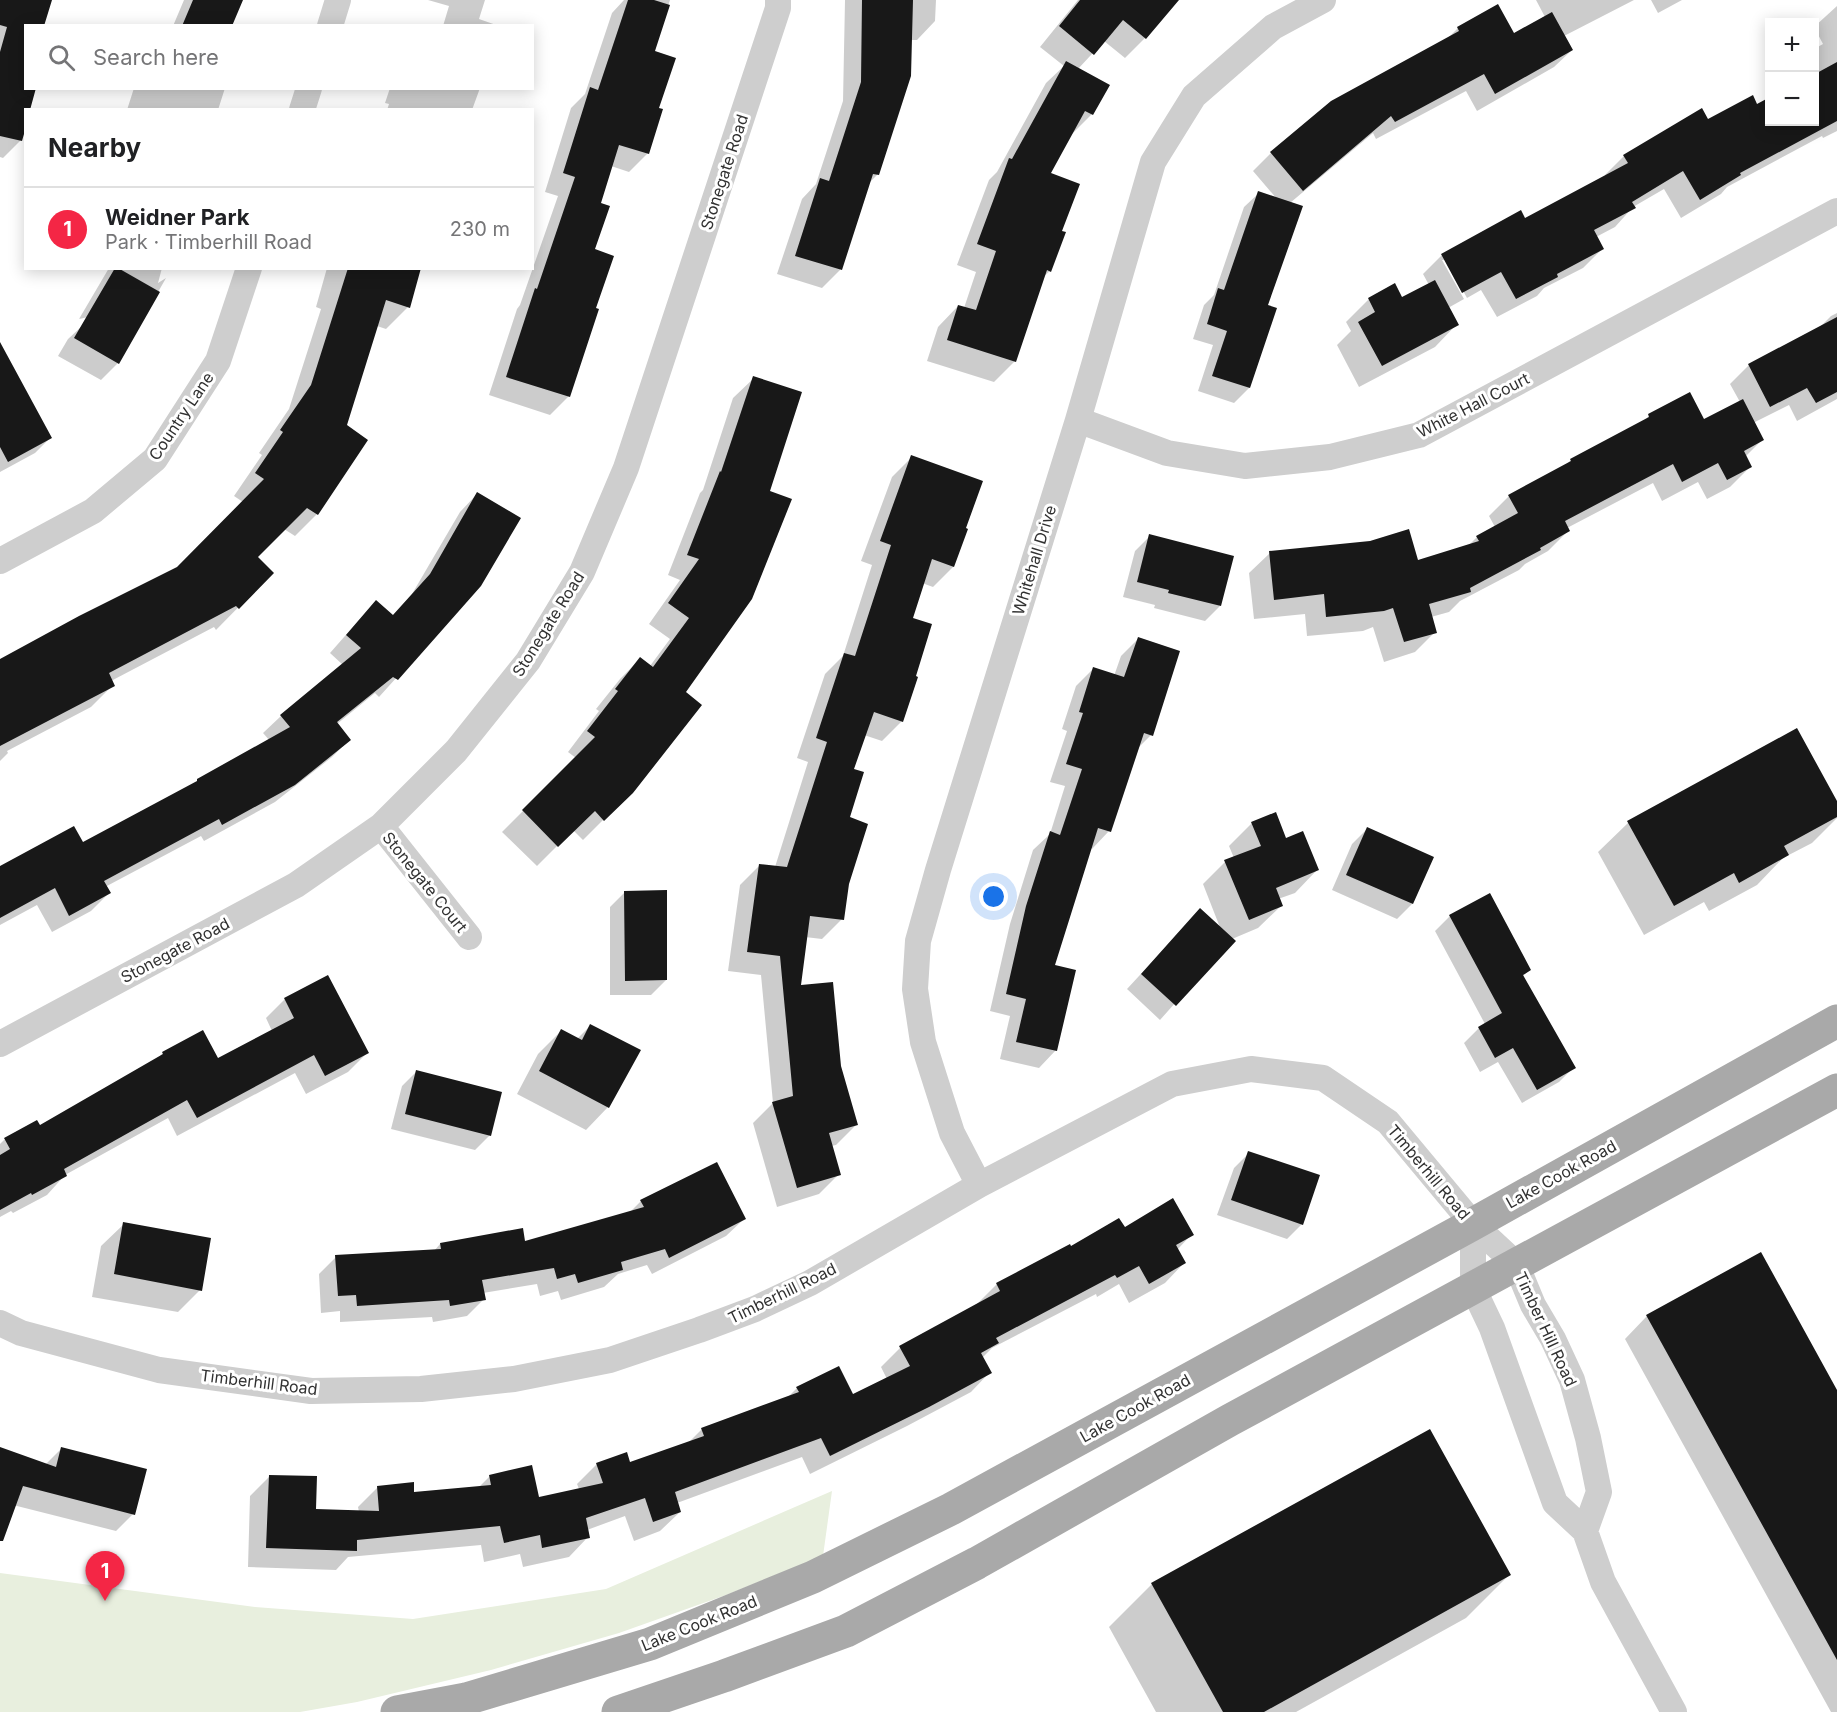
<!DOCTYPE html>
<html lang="en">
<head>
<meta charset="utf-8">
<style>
	:root { --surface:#fff; --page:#f2f2f2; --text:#202124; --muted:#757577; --line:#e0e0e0; --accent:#f42645 }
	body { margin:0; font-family:Inter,sans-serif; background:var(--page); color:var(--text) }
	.controls { position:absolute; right:18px; top:18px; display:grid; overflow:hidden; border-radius:0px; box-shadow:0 3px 15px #0003 }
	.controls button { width:54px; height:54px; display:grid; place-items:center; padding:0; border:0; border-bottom:2px solid var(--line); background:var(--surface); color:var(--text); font:30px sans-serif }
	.you { position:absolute; left:994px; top:897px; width:21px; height:21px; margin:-15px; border:4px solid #fff; border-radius:50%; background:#1a73e8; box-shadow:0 0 0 9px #1a73e833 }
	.badge { display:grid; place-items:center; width:39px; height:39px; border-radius:50%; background:var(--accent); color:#fff; font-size:20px; font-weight:700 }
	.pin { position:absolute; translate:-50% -50px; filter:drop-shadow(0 2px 3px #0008) }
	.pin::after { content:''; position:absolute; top:32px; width:21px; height:18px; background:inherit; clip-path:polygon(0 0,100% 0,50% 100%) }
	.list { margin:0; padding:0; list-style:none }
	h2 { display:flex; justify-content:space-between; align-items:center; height:78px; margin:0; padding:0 24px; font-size:26px }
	h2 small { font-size:20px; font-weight:400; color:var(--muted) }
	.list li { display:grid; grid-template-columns:39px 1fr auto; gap:18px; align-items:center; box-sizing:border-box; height:84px; padding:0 24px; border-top:2px solid var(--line) }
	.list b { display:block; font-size:22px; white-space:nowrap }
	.list p { margin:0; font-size:20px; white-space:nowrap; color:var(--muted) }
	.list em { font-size:20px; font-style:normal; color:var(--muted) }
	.icon { flex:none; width:33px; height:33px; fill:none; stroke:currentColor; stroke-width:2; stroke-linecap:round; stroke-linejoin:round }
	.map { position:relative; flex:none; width:1837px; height:1712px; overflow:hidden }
	.search { position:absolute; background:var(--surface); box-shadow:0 3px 15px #0003; left:24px; top:24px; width:510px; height:66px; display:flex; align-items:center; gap:15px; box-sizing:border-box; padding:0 21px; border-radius:0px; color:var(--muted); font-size:22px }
	.panel { position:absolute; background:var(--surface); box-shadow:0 3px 15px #0003; left:24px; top:108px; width:510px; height:162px; border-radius:0px }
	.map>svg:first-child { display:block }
	.green { fill:#e8efde }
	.shadow { fill:#0003 }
	.building { fill:#181818 }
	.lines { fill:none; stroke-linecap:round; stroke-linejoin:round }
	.minor { stroke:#cecece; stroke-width:26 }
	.primary { stroke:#a9a9a9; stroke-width:33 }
	.labels { text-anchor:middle; stroke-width:6; stroke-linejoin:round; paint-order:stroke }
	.street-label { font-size:16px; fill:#313131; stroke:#fff }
</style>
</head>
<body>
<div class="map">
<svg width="1837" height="1712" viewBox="0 0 1837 1712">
	<rect width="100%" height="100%" fill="#fff"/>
	<path class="green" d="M832,1491L823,1556L726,1595L619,1633L491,1670L357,1702L300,1712H0V1573L255,1607L413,1619L606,1589Z"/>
	<path class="shadow" d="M0,0H50L26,26V110L20,141L3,158L0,157Z
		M184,0H241L230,26H173Z
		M428,0H485L479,19L499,26H443L449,6Z
		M624,0H670L653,52L658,109L648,153L629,172L611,166L599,204L593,250L594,309L569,396L550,415L489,395L517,309L520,305L558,196L545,192L571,108L585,94L612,13Z
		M845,0H936L935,21L917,40H911L877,175L868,184L840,270L822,288L777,274L802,199L816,184L843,101Z
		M1078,0H1170L1145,38L1125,58L1104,41L1078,69L1092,114L1071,135L1049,174L1060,232L1050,271L1042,278L1015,361L994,382L927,361L938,327L958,306L964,308L976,272L957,265L989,180L997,172L1046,83L1064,66L1040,47Z
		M1536,0H1634L1564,36L1572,50L1554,67L1477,111L1466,91L1376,139L1373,133L1290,203L1249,388L1234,403L1198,391L1213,345L1193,339L1204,305L1214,295L1244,207L1259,193L1277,199L1253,171L1271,153L1447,39L1458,28L1514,35L1545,17Z
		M1651,0H1682L1658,13Z
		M1837,6V131L1823,138L1822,136L1727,187L1721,194L1681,218L1664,189L1633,207L1615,227L1596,237L1602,249L1583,268L1544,288L1537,296L1497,317L1481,290L1467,298L1446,260H1442L1464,299L1448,308L1457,324L1435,347L1359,387L1337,345L1351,331L1346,322L1369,299H1402L1429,285L1423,274L1442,255L1525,220L1606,176L1605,175L1624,156L1707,121L1757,106L1770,122H1814V49L1823,44L1814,27Z
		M134,88H225L218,110H127Z
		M390,88H480L472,110H387L389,104L385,103Z
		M109,268H162L158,283L166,278L118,363L101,380L58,356L68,339L93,316L79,319Z
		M327,268H420L408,307L386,329L377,326L317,514L295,536L284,529L256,557L272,573L216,630L214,627L111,681L113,685L91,707L7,751L8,753L0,761V660L177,569L243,502L234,496L262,455L259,453L289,409L321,309L316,307Z
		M1837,313V399L1797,421L1789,405L1753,423L1762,440L1745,457L1750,467L1730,487L1707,499L1698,482L1662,501L1653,483L1567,528L1568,531L1548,551L1525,564L1519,570L1460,601L1449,612L1431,617L1435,632L1415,652L1384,662L1373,627L1363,631L1307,636L1305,614L1254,619L1249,573L1270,553L1417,561L1469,545L1477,537L1495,527L1489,516L1509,496L1564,467L1571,460L1642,423L1649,416L1703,421L1740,402L1730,384L1749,365L1818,329L1831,316Z
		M0,367L50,438L35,453L0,472Z
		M754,378L684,693L631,792L583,840L573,830L537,866L502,832L576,758L568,752L599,711L596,709L620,679L640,659L650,666L670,639L649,624L680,580L668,575L700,493L703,490L733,398Z
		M912,457L966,530L953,567L933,587L922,583L911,619L902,721L882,741L864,735L853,770L848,818L847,883L842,919L822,939L805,937L799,987L839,1066L856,1125L836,1145L831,1146L839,1174L819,1194L777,1207L753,1123L773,1103L761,975L728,971L740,885L760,865L775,867L808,762L797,758L825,674L843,656L872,565L861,561L892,477Z
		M477,494L480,585L379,697L375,693L337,724L349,740L332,757L275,802L204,841L201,836L105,887L109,893L91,911L52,932L37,905L0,925V868L82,844L194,784L270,741L263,733L281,716L343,665L330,653L359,620L392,616L412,594L460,512Z
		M1150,536L1220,606L1205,621L1154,608L1155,605L1123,597L1135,551Z
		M1138,639L1151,735L1136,750L1109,831L1092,849L1091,848L1053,966L1056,1050L1039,1068L1000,1059L1010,1016L990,1011L1010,924L1033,850L1050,834L1065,786L1050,782L1067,731L1062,729L1076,686L1093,669L1114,676L1121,656Z
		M1796,730L1837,804V818L1812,843L1783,858L1757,885L1709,911L1704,902L1644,935L1598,852L1628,823Z
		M1252,823L1317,870L1295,893L1278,899L1281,906L1258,928L1232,939L1160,1020L1127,989L1186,925L1221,930L1203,884L1225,862L1234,858L1229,846Z
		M1367,829L1412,904L1397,919L1332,890L1352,844Z
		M625,892L666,980L651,995H610V907Z
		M1450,916L1529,970L1522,977L1574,1067L1559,1082L1522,1103L1498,1062L1480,1072L1464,1043L1479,1028L1485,1024L1435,931Z
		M327,977L367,1053L348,1072L306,1094L295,1073L177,1136L168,1118L65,1175L47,1195L13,1213L11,1211L0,1217V1144L4,1140L37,1122L39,1127L156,1060L163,1053L217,1060L272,1031L266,1018L285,999Z
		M591,1025L608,1107L586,1130L517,1094L538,1054L561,1031L577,1039Z
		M417,1071L490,1135L475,1150L391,1129L402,1086Z
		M1249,1153L1302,1224L1287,1239L1217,1215L1234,1168Z
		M641,1201L744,1219L726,1236L652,1274L647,1265L618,1274L604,1287L561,1300L558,1291L540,1296L537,1284L483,1293L484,1299L467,1316L433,1322L432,1317L340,1322V1311L321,1313L319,1274L336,1257L434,1251L440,1244L524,1243L629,1213Z
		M124,1224L200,1290L178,1312L92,1297L101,1246Z
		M1124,1229L1192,1234L1177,1250L1184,1263L1165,1283L1129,1303L1119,1284L1097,1297L1096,1294L992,1348L982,1358L990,1372L971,1392L907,1426L810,1474L802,1457L677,1503L680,1512L660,1531L634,1541L625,1516L587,1530L588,1537L569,1557L523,1567L520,1554L484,1562L481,1545L348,1557L336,1570L248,1567L250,1496L270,1476L314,1510L359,1512L358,1507L378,1487L413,1493L479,1487L490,1476L538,1498L579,1489L577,1484L597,1464L629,1463L688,1443L702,1429L788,1397L797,1388L852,1396L887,1379L881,1367L900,1348L977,1304L997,1284L1070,1248Z
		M1647,1316L1837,1393V1712H1831L1625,1339Z
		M0,1449L45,1465L61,1449L133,1514L116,1531L13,1505L0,1517Z
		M1509,1575L1466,1618L1296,1712H1156L1109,1627L1152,1584Z"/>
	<path class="building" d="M0,0H52L44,26H26V88H36L30,110H26V127L22,141L0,136V52L7,27L0,25Z
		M193,0H243L232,26H182Z
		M628,0H654L670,5L655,51L676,58L659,108L663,109L649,154L619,145L601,203L610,206L595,249L614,256L596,308L599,309L570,397L506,377L535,288L537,289L575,177L563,173L590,87L598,90Z
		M862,0H913L911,76L879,175L873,174L842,270L795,256L820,178L829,181L861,82Z
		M1080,0H1179L1146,39L1123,20L1094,55L1059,26Z
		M1498,4L1514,33L1552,12L1573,50L1495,94L1484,74L1395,122L1391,116L1303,191L1270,152L1331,101L1459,31L1457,27Z
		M1066,61L1110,85L1093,115L1085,111L1051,173L1080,184L1062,231L1066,232L1051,272L1047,270L1016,362L947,340L958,305L976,310L996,251L977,244L1009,158L1012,159Z
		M1837,62V121L1740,173L1741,175L1700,200L1683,171L1632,202L1636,208L1594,230L1604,249L1557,274L1558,277L1516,299L1501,272L1462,293L1441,254L1521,210L1525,218L1628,163L1623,155L1702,108L1708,119L1753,95L1757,104L1770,97V122H1815V74Z
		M1258,191L1303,206L1268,305L1277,308L1250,388L1212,376L1227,331L1207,324L1218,288L1224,290Z
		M115,268H118L160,292L119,364L74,338Z
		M348,268H421L410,308L386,300L347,425L368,440L318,515L307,508L258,557L274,573L239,609L236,606L109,673L115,686L0,746V659L79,616L177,567L264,479L255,473L283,432L280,430L311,385Z
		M1435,280L1459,325L1382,366L1358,322L1375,312L1368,298L1395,283L1402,297Z
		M1837,317V392L1816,403L1807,388L1770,407L1748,364Z
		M0,342L52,438L8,462L0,447Z
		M753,376L802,392L770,491L792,499L752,599L686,692L702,705L633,793L604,821L595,811L558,847L522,810L595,737L587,731L618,691L615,689L640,657L653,667L689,618L668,603L699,559L687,555L720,471L721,472Z
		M1690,392L1704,419L1743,399L1764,440L1744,451L1752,467L1727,480L1718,463L1682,482L1673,464L1565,521L1570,531L1540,548L1541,550L1470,588L1471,592L1429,604L1437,633L1404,642L1393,608L1384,611L1326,617L1324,594L1274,600L1269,551L1370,541L1409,529L1418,560L1479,541L1476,536L1518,513L1508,495L1571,461L1570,459L1649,417L1648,414Z
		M911,455L983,481L966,528L968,529L954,567L932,559L913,618L932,624L916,676L918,677L903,722L874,712L854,769L864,772L850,817L868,824L849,884L844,920L810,916L801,985L833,982L841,1066L858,1125L829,1133L841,1175L797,1188L772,1102L793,1096L780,956L747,952L759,864L787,867L827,742L816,738L844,653L855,656L891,545L880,541Z
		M477,492L521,518L481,586L398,680L393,677L337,722L351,740L295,785L222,825L219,819L104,881L111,893L69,916L55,888L0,918V866L74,826L83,842L197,781V779L290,727L280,715L361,648L346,635L376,600L393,615L430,574Z
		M1149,534L1234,556L1221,606L1168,593L1169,590L1137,582Z
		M1138,637L1180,651L1153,736L1144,733L1111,832L1098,828L1055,965L1076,970L1057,1051L1016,1042L1026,999L1006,994L1026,906L1050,831L1060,835L1082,769L1066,764L1083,713L1079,712L1093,667L1124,677Z
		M1797,728L1837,801V817L1784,846L1789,855L1739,883L1734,873L1674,906L1627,821Z
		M1276,812L1286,838L1303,831L1319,870L1276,888L1283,906L1249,920L1224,860L1261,846L1251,822Z
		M1367,827L1434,857L1413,904L1346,875Z
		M667,890V980L625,981L624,891Z
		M1490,893L1531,970L1523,975L1576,1068L1537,1090L1513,1048L1495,1058L1478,1027L1502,1013L1449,915Z
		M1200,908L1236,941L1176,1006L1141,974Z
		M328,975L369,1053L325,1076L314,1055L197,1118L187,1100L64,1169L67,1176L32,1195L31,1193L0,1210V1155L10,1149L4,1138L37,1120L40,1125L163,1054L162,1052L203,1030L218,1058L294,1018L284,998Z
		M590,1024L641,1050L609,1108L539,1071L561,1029L582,1040Z
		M416,1070L502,1092L491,1136L405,1114Z
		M1248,1151L1320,1175L1303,1225L1231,1200Z
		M717,1162L746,1219L669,1258L665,1249L621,1262L623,1270L578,1283L575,1274L557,1279L554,1268L482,1280L486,1300L450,1306L449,1300L357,1306L356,1295L338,1296L335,1255L441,1249L440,1243L523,1228L525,1241L644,1207L640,1200Z
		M1173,1198L1194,1235L1176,1245L1186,1263L1149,1284L1139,1266L1117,1278L1115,1275L996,1338L999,1343L981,1353L992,1373L929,1407L830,1456L821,1438L675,1492L681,1512L653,1522L645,1498L586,1518L590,1538L542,1548L540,1535L504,1543L500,1526L357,1540V1551L266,1548L269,1475L317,1476L316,1509L379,1511L377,1486L414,1482V1492L491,1485L489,1475L532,1465L539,1497L603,1483L596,1463L627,1452L630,1462L704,1436L701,1428L799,1392L796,1387L839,1366L853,1394L910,1366L899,1346L1000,1291L996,1283L1070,1244L1071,1246L1119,1218L1125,1227Z
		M123,1222L211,1238L202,1291L114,1274Z
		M1761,1252L1837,1390V1660L1646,1315Z
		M1430,1429L1511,1575L1264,1712H1223L1151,1583Z
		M0,1447L56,1467L61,1447L147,1469L135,1515L23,1486L3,1541H0Z"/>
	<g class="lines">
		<path class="minor" d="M330,26L338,0
			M302,110L309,88
			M1078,420L1167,453L1245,466L1330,457L1419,435L1837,211
			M0,561L93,511L155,459L218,361L249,268
			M381,826L469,937
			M0,1044L296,885L381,826L456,751L528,661L582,572L626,468L778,8V0
			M979,1185L952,1133L923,1042L915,989L918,941L938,870L1078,420L1153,162L1194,96L1273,27L1323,0
			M1473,1224V1288L1492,1328L1555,1503L1585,1531L1603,1582L1674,1712
			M0,1323L21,1333L159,1370L311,1391L421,1389L514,1379L610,1360L699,1330L755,1309L810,1283L979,1185L1172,1084L1251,1069L1323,1078L1388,1122L1473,1224L1516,1264L1533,1305L1553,1339L1572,1380L1588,1438L1599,1492L1585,1531"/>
		<path class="primary" d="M397,1712L466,1699L650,1644L813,1577L951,1509L1473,1224L1837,1021
			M618,1712L724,1676L846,1631L977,1563L1230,1420L1837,1090"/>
	</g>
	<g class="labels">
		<g class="street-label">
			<text transform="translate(724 172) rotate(-72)" y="6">Stonegate Road</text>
			<text transform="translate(1473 405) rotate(-27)" y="6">White Hall Court</text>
			<text transform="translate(181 416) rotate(-56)" y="6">Country Lane</text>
			<text transform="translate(1034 560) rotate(-73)" y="6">Whitehall Drive</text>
			<text transform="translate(548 624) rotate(-58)" y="6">Stonegate Road</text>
			<text transform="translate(425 882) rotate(51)" y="6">Stonegate Court</text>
			<text transform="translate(175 950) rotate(-28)" y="6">Stonegate Road</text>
			<text transform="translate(1429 1172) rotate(50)" y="6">Timberhill Road</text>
			<text transform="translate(1561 1174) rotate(-29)" y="6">Lake Cook Road</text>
			<text transform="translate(782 1293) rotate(-26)" y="6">Timberhill Road</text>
			<text transform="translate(1546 1329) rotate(65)" y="6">Timber Hill Road</text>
			<text transform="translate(259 1382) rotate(7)" y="6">Timberhill Road</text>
			<text transform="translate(1135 1408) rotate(-29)" y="6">Lake Cook Road</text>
			<text transform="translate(699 1623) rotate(-22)" y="6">Lake Cook Road</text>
		</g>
	</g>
</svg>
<div class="controls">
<button>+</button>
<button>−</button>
</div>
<div class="you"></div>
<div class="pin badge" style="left:105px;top:1601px">1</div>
<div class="search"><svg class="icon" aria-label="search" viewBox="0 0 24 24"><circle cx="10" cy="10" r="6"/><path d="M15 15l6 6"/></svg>Search here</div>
<section class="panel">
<h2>Nearby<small></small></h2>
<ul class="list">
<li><span class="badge">1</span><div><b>Weidner Park</b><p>Park · Timberhill Road</p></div><em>230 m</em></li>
</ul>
</section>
</div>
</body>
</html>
